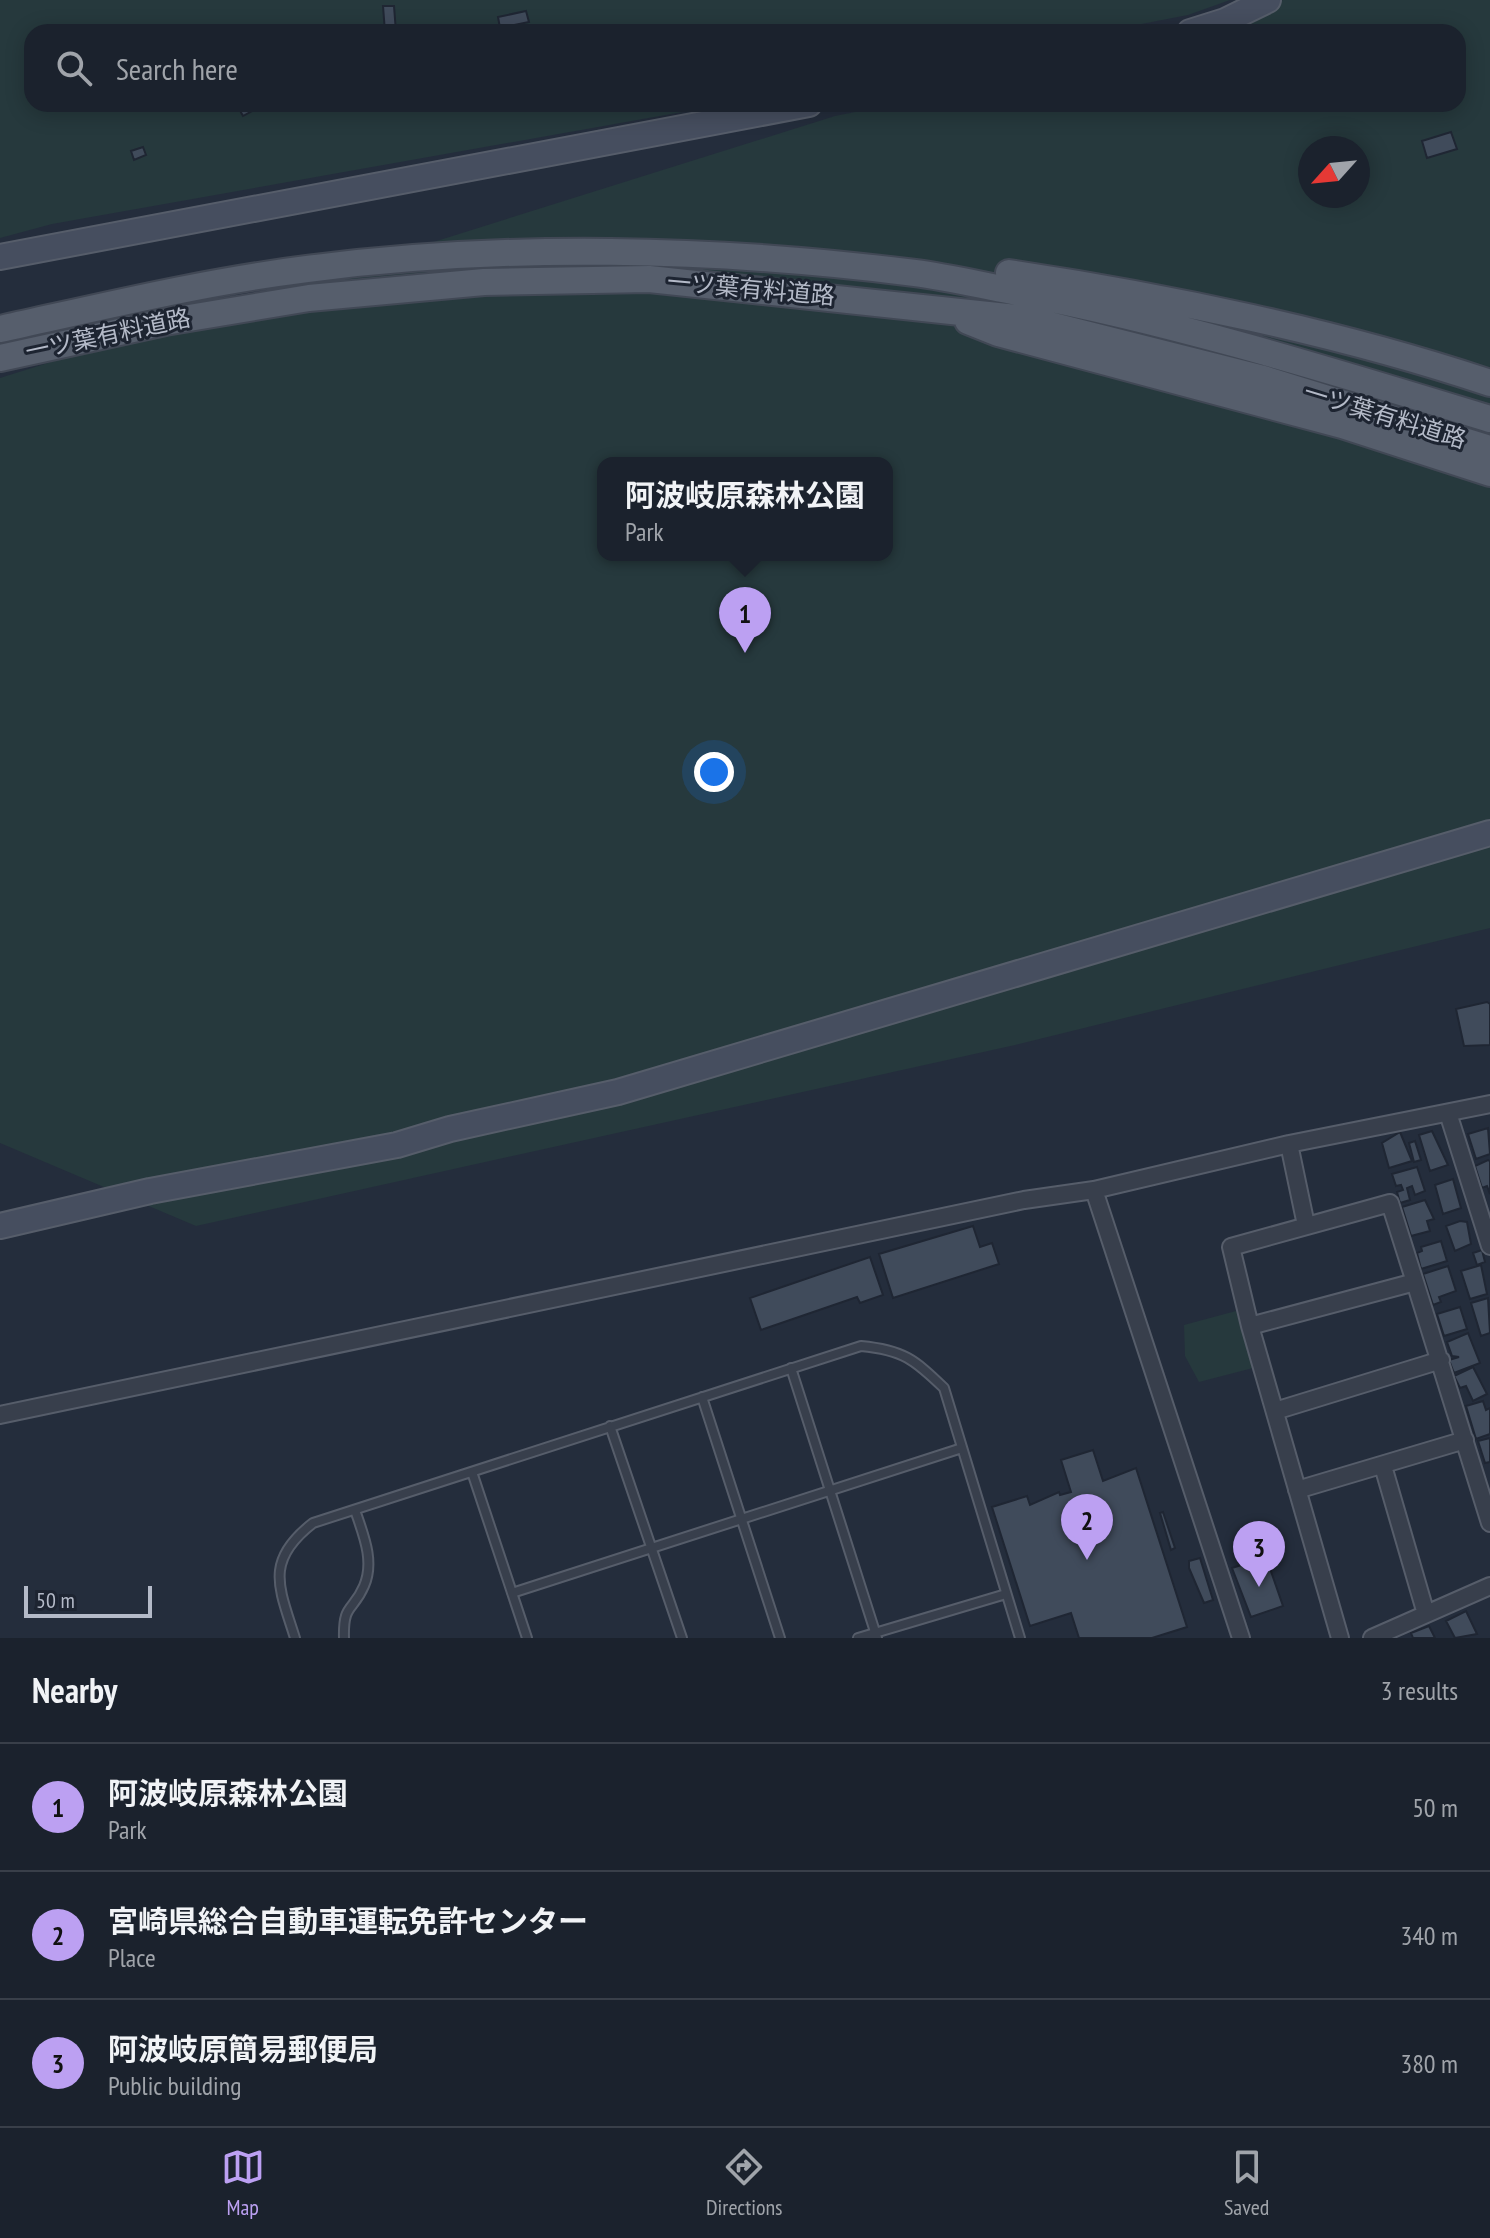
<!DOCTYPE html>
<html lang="en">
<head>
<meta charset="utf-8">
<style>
	:root { --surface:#1b222d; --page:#242a35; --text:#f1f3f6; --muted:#a0a4aa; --line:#393f49; --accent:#bca0f2 }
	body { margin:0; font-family:"PT Sans Narrow","Noto Sans JP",sans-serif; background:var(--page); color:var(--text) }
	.compass { position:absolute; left:1298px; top:136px; width:72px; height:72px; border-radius:50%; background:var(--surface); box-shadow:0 4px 20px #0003; rotate:243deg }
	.scale { position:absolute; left:24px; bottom:20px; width:128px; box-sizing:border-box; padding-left:8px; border:4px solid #b4bac8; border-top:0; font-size:22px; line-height:28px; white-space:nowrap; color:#b4bac8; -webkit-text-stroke:6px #1d2431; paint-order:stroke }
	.you { position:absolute; left:714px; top:772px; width:28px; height:28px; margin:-20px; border:6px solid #fff; border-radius:50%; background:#1a73e8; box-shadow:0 0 0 12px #1a73e833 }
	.badge { display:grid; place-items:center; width:52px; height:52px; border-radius:50%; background:var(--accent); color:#111; font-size:26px; font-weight:700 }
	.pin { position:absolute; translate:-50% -66px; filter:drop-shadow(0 2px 4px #0008) }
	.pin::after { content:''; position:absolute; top:42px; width:28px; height:24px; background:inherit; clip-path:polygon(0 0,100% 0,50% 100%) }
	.popup { position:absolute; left:597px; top:457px; width:296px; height:104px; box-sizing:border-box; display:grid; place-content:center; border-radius:16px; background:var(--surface); filter:drop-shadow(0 2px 6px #0005); font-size:26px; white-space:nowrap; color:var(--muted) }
	.popup b { font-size:30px; color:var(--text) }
	.popup::after { content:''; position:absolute; left:50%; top:100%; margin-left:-16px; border:16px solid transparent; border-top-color:var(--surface) }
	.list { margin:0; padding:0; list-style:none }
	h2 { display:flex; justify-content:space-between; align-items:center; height:104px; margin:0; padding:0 32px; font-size:34px }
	h2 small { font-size:26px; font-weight:400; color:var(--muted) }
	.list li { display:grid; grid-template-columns:52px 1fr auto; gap:24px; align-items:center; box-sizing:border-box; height:128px; padding:0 32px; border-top:2px solid var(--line) }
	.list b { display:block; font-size:30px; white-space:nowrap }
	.list p { margin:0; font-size:26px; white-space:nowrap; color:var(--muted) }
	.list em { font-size:26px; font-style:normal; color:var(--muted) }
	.icon { flex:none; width:44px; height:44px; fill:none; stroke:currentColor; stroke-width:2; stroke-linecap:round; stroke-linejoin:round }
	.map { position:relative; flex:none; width:1490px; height:1638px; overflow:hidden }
	.search { position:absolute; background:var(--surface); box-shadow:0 4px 20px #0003; left:24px; right:24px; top:24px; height:88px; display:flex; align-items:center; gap:20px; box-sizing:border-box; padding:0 28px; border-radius:24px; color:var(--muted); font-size:30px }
	.sheet { height:488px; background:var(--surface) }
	nav { display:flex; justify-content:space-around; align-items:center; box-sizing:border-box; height:112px; border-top:2px solid var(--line); background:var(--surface); font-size:22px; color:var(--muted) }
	nav a { display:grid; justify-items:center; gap:4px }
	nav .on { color:var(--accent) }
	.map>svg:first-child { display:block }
	.green { fill:#26393d; fill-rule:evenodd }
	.building { fill:#404b5b; stroke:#1f2633; stroke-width:2 }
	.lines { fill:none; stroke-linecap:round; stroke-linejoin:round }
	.lane-casing { stroke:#565d6a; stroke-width:12 }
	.street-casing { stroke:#565d6a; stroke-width:20 }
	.secondary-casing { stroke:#565d6a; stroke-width:28 }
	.primary-casing { stroke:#414855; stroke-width:30 }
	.lane { stroke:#383f4c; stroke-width:8 }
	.street { stroke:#383f4c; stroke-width:16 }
	.secondary { stroke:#464e5f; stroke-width:24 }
	.primary { stroke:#565e6c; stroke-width:26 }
	.labels { text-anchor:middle; stroke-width:6; stroke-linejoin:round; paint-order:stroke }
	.street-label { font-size:24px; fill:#b4bac8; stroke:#1d2431 }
</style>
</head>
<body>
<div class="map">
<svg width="1490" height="1638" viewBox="0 0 1490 1638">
	<rect width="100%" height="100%" fill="#242d3c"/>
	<path class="green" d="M0,0H1230L1188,15L1100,32H32V104H727L52,224L0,238Z
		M1283,0H1490V928L1015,1045L196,1226L0,1143V378L835,116L896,104H1458V32H1224ZM1310,148H1358V196H1310ZM603,463H887V555H603Z
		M1236,1311L1253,1368L1199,1382L1185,1356L1184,1325Z"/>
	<path class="building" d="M383,6H394L396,32H385Z
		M526,11L529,22L500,28L498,17Z
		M243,104H248L252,111L243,116L238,107Z
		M1451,132L1457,149L1427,158L1422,141Z
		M143,147L146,155L134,160L131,151Z
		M1487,1002L1490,1004V1045L1464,1046L1456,1009Z
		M1488,1128L1490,1154L1476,1159L1468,1134Z
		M1432,1131L1448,1165L1430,1171L1419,1135Z
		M1400,1132L1412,1161L1389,1168L1382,1143Z
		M1415,1141L1421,1160L1414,1162L1409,1143Z
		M1488,1160L1490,1161V1194L1487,1186L1482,1188L1475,1166Z
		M1417,1167L1425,1191L1415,1195L1412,1186L1407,1188L1410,1200L1400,1203L1397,1192L1403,1190L1401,1185L1396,1186L1392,1174Z
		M1453,1179L1461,1208L1443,1214L1435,1185Z
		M1425,1200L1434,1219L1427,1221L1430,1231L1411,1236L1402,1207Z
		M1460,1221L1467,1222L1471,1244L1455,1251L1446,1226Z
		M973,1226L980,1247L992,1243L999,1264L893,1298L879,1254Z
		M1441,1241L1447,1261L1421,1269L1417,1253L1422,1251L1421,1247Z
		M1482,1250L1485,1262L1477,1265L1473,1253Z
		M870,1257L883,1295L860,1303L857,1297L761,1330L750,1298Z
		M1481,1265L1487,1294L1470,1299L1461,1271Z
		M1448,1266L1456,1291L1439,1297L1441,1302L1433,1305L1423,1274Z
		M1488,1298L1490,1333L1481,1336L1471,1303Z
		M1460,1307L1467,1329L1444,1336L1437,1314Z
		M1468,1333L1480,1363L1454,1373L1449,1360L1459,1357L1452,1356L1447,1342Z
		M1473,1367L1487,1394L1473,1401L1466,1386L1460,1388L1454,1376Z
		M1483,1401L1486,1410L1490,1408V1434L1476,1439L1466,1406Z
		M1490,1438V1462L1485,1463L1478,1441Z
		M1093,1450L1103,1481L1136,1468L1187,1627L1152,1638H1079L1071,1613L1030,1626L992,1507L1027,1496L1030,1505L1059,1492L1060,1495L1071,1492L1061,1460Z
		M1163,1512L1175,1548L1171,1550L1160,1513Z
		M1266,1557L1283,1606L1251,1617L1232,1568Z
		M1200,1558L1213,1600L1204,1603L1189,1568V1561Z
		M1466,1611L1477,1634L1455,1638L1446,1621Z
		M1429,1626L1435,1638H1413L1411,1633Z"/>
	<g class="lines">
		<defs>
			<path id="lane" d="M791,1368L877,1638
				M702,1397L780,1638
				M610,1426L682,1638
				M472,1472L527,1638
				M512,1593L962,1448
				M295,1638C279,1587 264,1561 313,1523L861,1346C903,1350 914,1359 944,1388L1020,1638
				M344,1638C343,1603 353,1612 364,1586C375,1561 363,1534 355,1510
				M858,1638L1006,1594"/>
			<path id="street" d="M1448,1113L1490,1246
				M1289,1144L1306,1225
				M1094,1190L1241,1638
				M1250,1326L1231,1247L1390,1203L1415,1282
				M1275,1411L1441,1360
				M0,1415L1024,1200L1094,1190L1289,1144L1490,1104
				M1383,1466L1426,1614
				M1297,1490L1465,1440
				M1340,1638L1250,1326L1415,1282L1490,1523
				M1372,1638L1490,1586"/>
			<path id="secondary" d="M1190,32L1225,21L1268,0
				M0,257L809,104
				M0,1226L150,1191L397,1145L450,1129L618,1092L1490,833"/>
			<path id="primary" d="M1009,273C1164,296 1341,333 1490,383
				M968,321L998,333L1342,425L1490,473
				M0,329C101,307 203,282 307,269C504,243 718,248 915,273C947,277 980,285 1012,291C1175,322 1332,371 1490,419
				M0,358L165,322L309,298L484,282L649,279L1026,319L1260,378L1490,449"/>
		</defs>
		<use href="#lane" class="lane-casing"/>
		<use href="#street" class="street-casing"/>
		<use href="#secondary" class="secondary-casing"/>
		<use href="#primary" class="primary-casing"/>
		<use href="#lane" class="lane"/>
		<use href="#street" class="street"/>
		<use href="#secondary" class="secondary"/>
		<use href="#primary" class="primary"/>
	</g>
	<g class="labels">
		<g class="street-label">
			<text transform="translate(751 289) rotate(5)" y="8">一ツ葉有料道路</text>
			<text transform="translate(108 335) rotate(-12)" y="8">一ツ葉有料道路</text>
			<text transform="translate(1385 416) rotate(17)" y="8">一ツ葉有料道路</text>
		</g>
	</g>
</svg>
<svg class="compass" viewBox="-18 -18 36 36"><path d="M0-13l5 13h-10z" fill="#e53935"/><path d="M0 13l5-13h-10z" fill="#a0a4aa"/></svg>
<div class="scale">50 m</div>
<div class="you"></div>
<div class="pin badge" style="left:745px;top:653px">1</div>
<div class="popup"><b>阿波岐原森林公園</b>Park</div>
<div class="pin badge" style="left:1087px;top:1560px">2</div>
<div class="pin badge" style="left:1259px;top:1587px">3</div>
<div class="search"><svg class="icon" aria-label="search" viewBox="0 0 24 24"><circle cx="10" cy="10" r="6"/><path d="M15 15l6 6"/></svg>Search here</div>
</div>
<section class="sheet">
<h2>Nearby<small>3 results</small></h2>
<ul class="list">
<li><span class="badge">1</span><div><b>阿波岐原森林公園</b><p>Park</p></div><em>50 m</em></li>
<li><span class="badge">2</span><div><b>宮崎県総合自動車運転免許センター</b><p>Place</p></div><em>340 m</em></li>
<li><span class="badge">3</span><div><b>阿波岐原簡易郵便局</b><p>Public building</p></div><em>380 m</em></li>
</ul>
</section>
<nav>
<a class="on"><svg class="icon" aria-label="map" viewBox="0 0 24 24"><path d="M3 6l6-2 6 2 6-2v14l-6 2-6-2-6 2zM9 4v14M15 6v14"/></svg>Map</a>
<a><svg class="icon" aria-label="directions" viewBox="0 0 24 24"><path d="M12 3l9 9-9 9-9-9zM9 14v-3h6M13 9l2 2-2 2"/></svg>Directions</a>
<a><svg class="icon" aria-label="saved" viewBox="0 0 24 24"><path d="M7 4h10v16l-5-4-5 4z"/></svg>Saved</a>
</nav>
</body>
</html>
